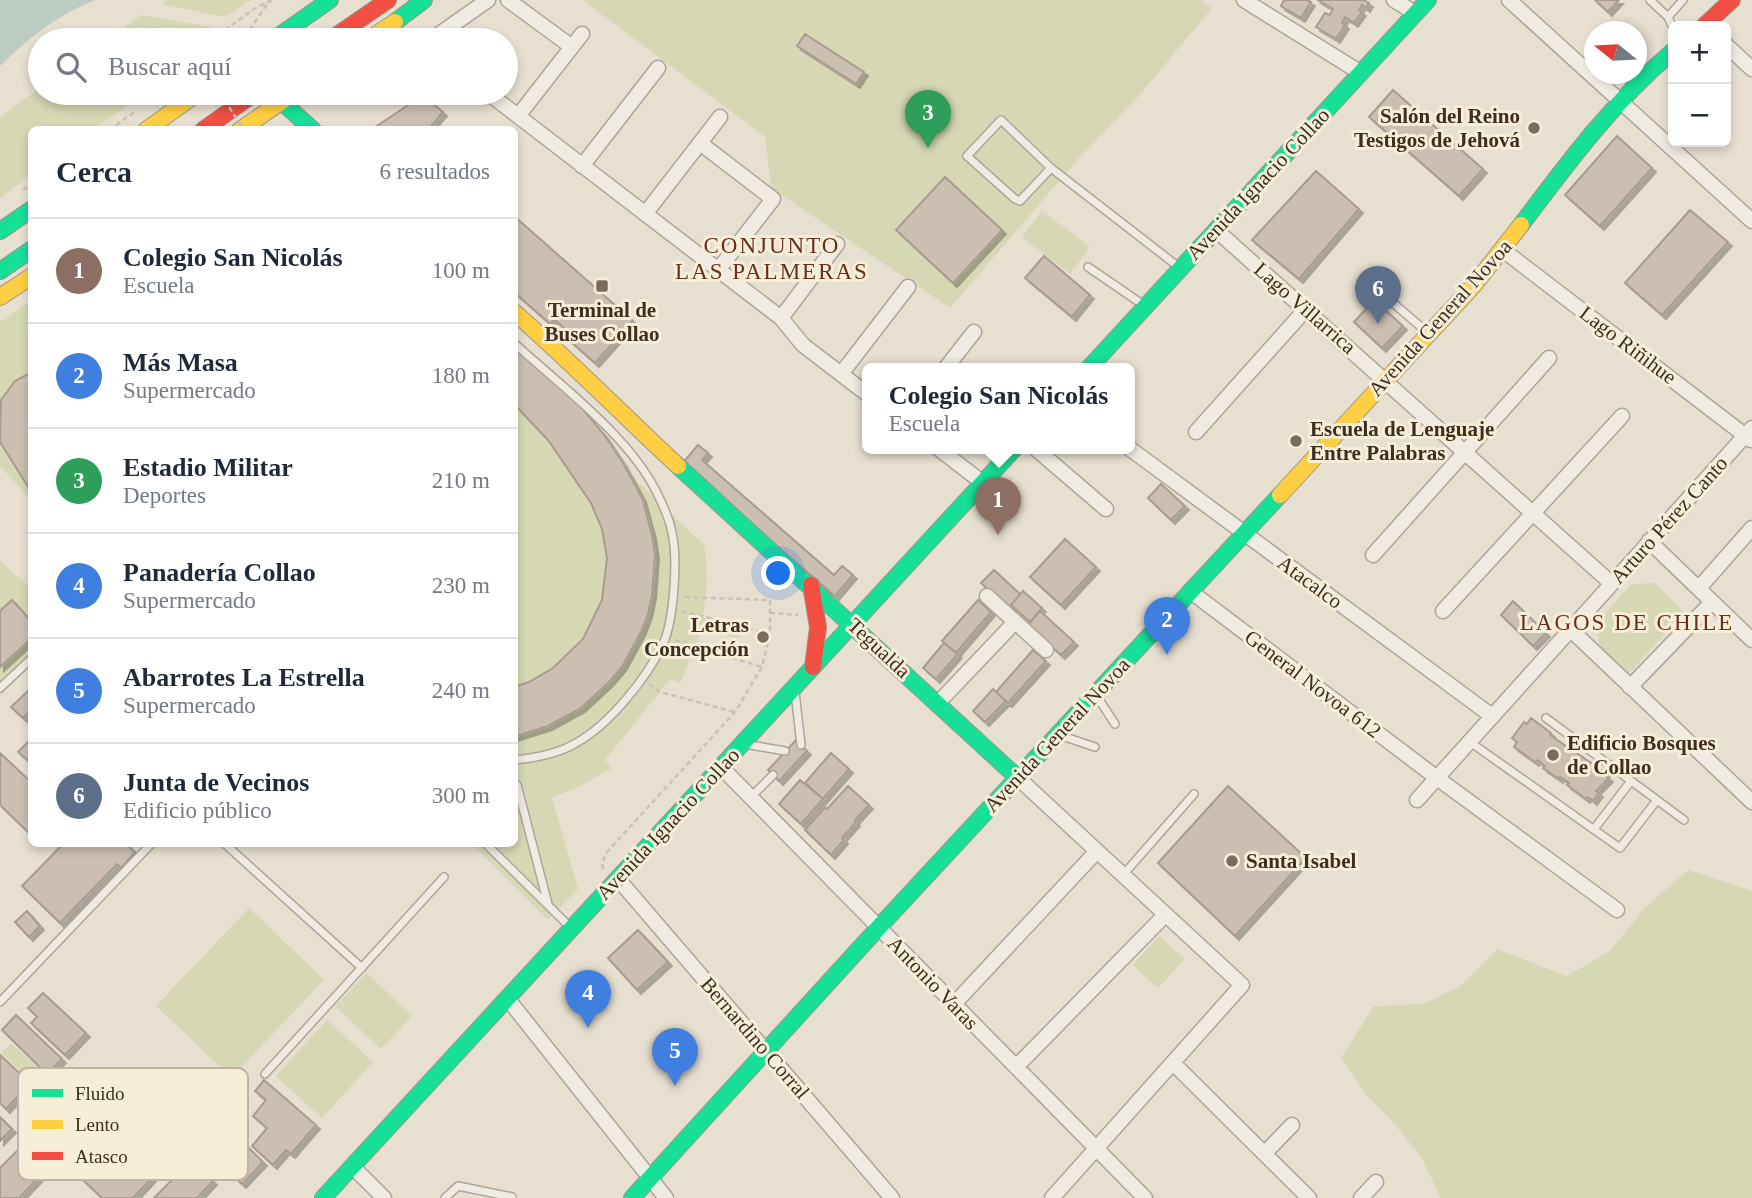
<!DOCTYPE html>
<html lang="es">
<head>
<meta charset="utf-8">
<style>
	:root { --surface:#fff; --page:#f6f6f7; --text:#1f2937; --muted:#747a83; --line:#e0e1e3; --accent:#db2777 }
	body { margin:0; font-family:Georgia,serif; background:var(--page); color:var(--text) }
	.controls { position:absolute; right:21px; top:21px; display:grid; overflow:hidden; border-radius:10px; box-shadow:0 4px 10px #0003 }
	.controls button { width:63px; height:63px; display:grid; place-items:center; padding:0; border:0; border-bottom:2px solid var(--line); background:var(--surface); color:var(--text); font:35px sans-serif }
	.compass { position:absolute; left:1584px; top:21px; width:63px; height:63px; border-radius:50%; background:var(--surface); box-shadow:0 4px 10px #0003; rotate:288deg }
	.you { position:absolute; left:779px; top:574px; width:24px; height:24px; margin:-18px; border:5px solid #fff; border-radius:50%; background:#1a73e8; box-shadow:0 0 0 10px #1a73e833 }
	.badge { display:grid; place-items:center; width:46px; height:46px; border-radius:50%; background:var(--accent); color:#fff; font-size:23px; font-weight:700 }
	.pin { position:absolute; translate:-50% -58px; filter:drop-shadow(0 2px 4px #0008) }
	.pin::after { content:''; position:absolute; top:37px; width:24px; height:21px; background:inherit; clip-path:polygon(0 0,100% 0,50% 100%) }
	.popup { position:absolute; left:862px; top:363px; width:273px; height:91px; box-sizing:border-box; display:grid; place-content:center; border-radius:10px; background:var(--surface); filter:drop-shadow(0 2px 5px #0005); font-size:23px; white-space:nowrap; color:var(--muted) }
	.popup b { font-size:26px; color:var(--text) }
	.popup::after { content:''; position:absolute; left:50%; top:100%; margin-left:-14px; border:14px solid transparent; border-top-color:var(--surface) }
	.list { margin:0; padding:0; list-style:none }
	h2 { display:flex; justify-content:space-between; align-items:center; height:91px; margin:0; padding:0 28px; font-size:30px }
	h2 small { font-size:23px; font-weight:400; color:var(--muted) }
	.list li { display:grid; grid-template-columns:46px 1fr auto; gap:21px; align-items:center; box-sizing:border-box; height:105px; padding:0 28px; border-top:2px solid var(--line) }
	.list b { display:block; font-size:26px; white-space:nowrap }
	.list p { margin:0; font-size:23px; white-space:nowrap; color:var(--muted) }
	.list em { font-size:23px; font-style:normal; color:var(--muted) }
	.icon { flex:none; width:38px; height:38px; fill:none; stroke:currentColor; stroke-width:2; stroke-linecap:round; stroke-linejoin:round }
	.map { position:relative; flex:none; width:1752px; height:1198px; overflow:hidden }
	.search { position:absolute; background:var(--surface); box-shadow:0 4px 10px #0003; left:28px; top:28px; width:490px; height:77px; display:flex; align-items:center; gap:18px; box-sizing:border-box; padding:0 24px; border-radius:38px; color:var(--muted); font-size:26px }
	.panel { position:absolute; background:var(--surface); box-shadow:0 4px 10px #0003; left:28px; top:126px; width:490px; height:721px; border-radius:10px }
	.map>svg:first-child { display:block }
	.green { fill:#d6d7b3 }
	.water { fill:#bcccc2 }
	.building { fill:#cbbfb2; stroke:#a89c90; stroke-width:2; filter:url(#shadow) }
	.lines { fill:none; stroke-linecap:round; stroke-linejoin:round }
	.lane-casing { stroke:#ada599; stroke-width:10 }
	.street-casing { stroke:#ada599; stroke-width:17 }
	.fast-casing { stroke:#9c958a; stroke-width:18 }
	.slow-casing { stroke:#9c958a; stroke-width:18 }
	.jam-casing { stroke:#9c958a; stroke-width:18 }
	.path { stroke:#c8c2b9; stroke-width:2.5; stroke-dasharray:5 3.5; stroke-linecap:butt }
	.lane { stroke:#efebe3; stroke-width:7 }
	.street { stroke:#efebe3; stroke-width:14 }
	.fast { stroke:#16e098; stroke-width:16 }
	.slow { stroke:#ffcf43; stroke-width:16 }
	.jam { stroke:#f24e42; stroke-width:16 }
	.path-bridge { stroke:#c8c2b9; stroke-width:2.5; stroke-dasharray:5 3.5; stroke-linecap:butt }
	.poi-dot { fill:#786c5e; stroke:#f7eed8; stroke-width:2.5 }
	.labels { text-anchor:middle; stroke-width:6; stroke-linejoin:round; paint-order:stroke }
	.poi-label { font-size:21px; font-weight:bold; fill:#3d2e20; stroke:#f7eed8; text-anchor:start }
	.street-label { font-size:21px; fill:#3d2e20; stroke:#f7eed8 }
	.neighbourhood-label { font-size:23px; letter-spacing:2px; fill:#6b2e1e; stroke:#f7eed8 }
	.key { fill:#f7eed8; stroke:#bfb4a1; stroke-width:2 }
	.key-label { font-size:19px; fill:#3d2e20 }
</style>
</head>
<body>
<div class="map">
<svg width="1752" height="1198" viewBox="0 0 1752 1198">
	<defs>
		<filter id="shadow"><feDropShadow dx="4" dy="4" stdDeviation="0" flood-color="#0004"/></filter>
	</defs>
	<rect width="100%" height="100%" fill="#e7e0d1"/>
	<path class="green" d="M168,0H250L225,17L162,4Z
		M582,0H1200L1212,8L1137,98L1078,159L950,308L771,188L765,137Z
		M141,15L212,27L193,40H106Z
		M40,88V93H131L128,105L94,129L32,130L31,175L0,198V117Z
		M1042,211L1090,247L1070,274L1022,237Z
		M31,301V500L0,466V322Z
		M515,365L705,546L707,584L703,618L741,626L739,638L701,630L680,684L671,678L605,760L612,768L584,784L552,798L578,889L548,920L472,844H514Z
		M0,561L32,589L31,661L0,696Z
		M1654,583L1684,612L1627,676L1599,644L1597,623L1631,584Z
		M1688,870L1752,891V1198H1441L1421,1157L1392,1121L1369,1098L1341,1058L1374,1006L1423,1004L1459,987L1497,949L1567,976L1610,951L1644,909Z
		M249,908L324,980L238,1071L227,1073L156,1006Z
		M1159,936L1185,959L1158,988L1133,965Z
		M367,973L412,1016L381,1049L335,1006Z
		M327,1020L373,1062L322,1118L276,1076Z
		M11,1043L40,1069L30,1080L1,1053Z"/>
	<path class="water" d="M0,0H96C60,13 27,39 0,66Z"/>
	<path class="building" d="M1284,0H1307L1311,2L1301,18L1281,6Z
		M1318,0H1364L1369,3L1366,8L1362,5L1359,10L1362,12L1354,23L1345,17L1342,23L1345,25L1336,39L1316,27L1325,13L1330,15L1333,9Z
		M1595,0H1619L1608,12Z
		M805,34L864,72L856,84L797,46Z
		M1393,90L1483,169L1459,196L1369,117Z
		M423,95L443,112L428,130H371Z
		M1617,136L1652,168L1600,226L1565,195Z
		M1316,171L1359,209L1299,279L1252,240Z
		M945,177L1002,230L953,283L896,230Z
		M1690,210L1728,242L1662,315L1625,283Z
		M514,216L633,321L595,363L568,339L572,336L554,319L550,324L514,292Z
		M1044,256L1090,295L1072,317L1025,278Z
		M1374,300L1403,326L1382,348L1354,322Z
		M514,338L564,386L605,436L623,463L642,498L652,535L655,555L652,595L648,614L641,632L622,667L609,682L581,708L548,726L514,737V687L529,682L553,668L583,639L602,600L607,558L602,529L591,503L548,440L514,404Z
		M32,372V493L0,442L1,400L15,381Z
		M698,445L708,453L702,460L834,575L842,566L853,575L835,596L682,464Z
		M1161,484L1185,506L1171,520L1148,498Z
		M1065,539L1096,567L1061,605L1030,577Z
		M994,570L1020,594L1009,608L981,583Z
		M1023,591L1042,608L1030,622L1011,605Z
		M12,600L32,622V638L0,667V611Z
		M978,600L991,612L956,653L942,641Z
		M1513,601L1546,633L1533,646L1501,615Z
		M1040,611L1074,642L1061,655L1028,625Z
		M944,643L958,654L936,679L923,668Z
		M1033,650L1046,661L1008,703L996,692Z
		M32,687V709L23,718L11,707Z
		M993,689L1006,701L985,722L973,711Z
		M1531,718L1551,733L1550,735L1606,773L1605,775L1609,778L1596,791L1599,793L1593,801L1588,797L1586,799L1567,785L1569,783L1560,777L1559,779L1543,768L1545,766L1537,760L1535,762L1514,747L1517,742L1512,738L1524,722L1527,724Z
		M32,738V764L18,752Z
		M796,740L807,751L779,781L768,770Z
		M0,753L32,783V836L0,805Z
		M831,753L849,769L823,799L805,783Z
		M800,780L823,799L801,824L779,804Z
		M848,786L869,805L855,820L856,822L842,838L844,840L831,855L805,830L825,807L827,809Z
		M1228,786L1306,858L1235,936L1158,863Z
		M63,844H126L135,852L121,868L117,864L60,923L22,886Z
		M27,911L40,926L29,937L15,922Z
		M638,930L668,962L637,990L608,958Z
		M43,993L86,1033L65,1055L31,1023L37,1017L28,1008Z
		M16,1015L62,1059L47,1074L2,1030Z
		M0,1055L30,1083L6,1109L0,1103Z
		M113,1071L137,1093L111,1121L88,1099Z
		M264,1080L316,1125L291,1154L286,1150L273,1165L252,1146L267,1128L253,1116L266,1100L255,1091Z
		M83,1103L109,1127L86,1151L114,1176L166,1120L187,1140L133,1198H102L45,1144Z
		M0,1117L12,1129L0,1141Z
		M221,1121L263,1162L242,1184L199,1143Z
		M18,1150L42,1174L19,1198H0V1168Z
		M192,1160L213,1181L197,1198H154Z"/>
	<g class="lines">
		<defs>
			<path id="lane" d="M1650,0L1668,17L1673,28
				M1668,17L1683,0
				M1051,168L1020,201L1015,199L967,156L1001,120L1051,168L1180,268
				M1088,267L1145,306
				M1378,290L1428,333
				M514,343C560,385 630,437 657,493C663,505 670,520 672,533C678,559 674,620 663,644C647,678 609,725 576,743C558,754 535,758 514,760
				M0,688L32,658
				M795,692L801,745
				M1096,695L1115,724
				M1546,718L1684,820
				M1059,735L1095,747
				M1470,742L1620,848L1657,800
				M745,744L785,751
				M517,785L548,904
				M751,797L773,775
				M1594,829L1631,781
				M225,844L362,968
				M486,844L571,928
				M1123,875L1194,794
				M0,1002L151,844
				M265,1074L444,877
				M445,1198L458,1186L512,1197"/>
			<path id="street" d="M508,0L572,47
				M1244,0L1361,73
				M1394,0L1415,13
				M1509,0L1752,221
				M431,40L488,0
				M1726,45L1752,69
				M488,93L781,318L803,345L867,394
				M518,116L582,34
				M700,143L773,199L718,270
				M582,166L658,68
				M645,214L720,117
				M1216,230L1611,583
				M1503,250L1751,440
				M781,318L837,244
				M945,369L974,332
				M841,374L908,287
				M1196,432L1306,309
				M1129,448L1492,716
				M939,449L983,483
				M1036,449L1106,509
				M1649,541L1752,640
				M1373,555L1549,358
				M1699,588L1752,528
				M1190,591L1437,778L1617,910
				M987,596L1046,650
				M1443,611L1622,416
				M1570,629L1752,802
				M1630,687L1712,602
				M938,703L1015,622
				M721,767L1145,1198
				M1018,778L1242,985L1052,1198
				M1417,800L1752,428
				M618,879L892,1198
				M507,998L666,1198
				M954,1004L1097,851
				M1173,1063L1309,1198
				M1016,1067L1165,915
				M1265,1153L1292,1125
				M352,1166L384,1198
				M1361,1198L1376,1182"/>
			<path id="fast" d="M395,22L424,0
				M273,40L330,0
				M282,102L313,130
				M1521,225C1569,161 1612,103 1673,51
				M0,231L32,209
				M0,271L32,249
				M1088,369L1428,0
				M678,466L1018,778
				M323,1198L1014,449
				M632,1198L879,927L1280,495"/>
			<path id="slow" d="M368,40L395,22
				M146,130L198,93
				M240,130L294,93
				M0,297L32,276
				M514,312C571,362 623,415 678,466
				M1280,495L1474,285L1521,225"/>
			<path id="jam" d="M1704,26L1732,0
				M330,40L388,0
				M203,130L255,93
				M811,585L818,627L813,667"/>
		</defs>
		<use href="#lane" class="lane-casing"/>
		<use href="#street" class="street-casing"/>
		<use href="#fast" class="fast-casing"/>
		<use href="#slow" class="slow-casing"/>
		<use href="#jam" class="jam-casing"/>
		<path class="path" d="M211,40L254,9L272,0
			M236,40L248,32L268,3
			M109,130L136,111
			M23,190L32,184
			M682,611L770,634
			M770,613L798,615
			M675,640L762,667
			M649,684L660,692L735,712
			M603,869L602,863L607,852L735,712L762,667L770,634V600L682,597"/>
		<use href="#lane" class="lane"/>
		<use href="#street" class="street"/>
		<use href="#fast" class="fast"/>
		<use href="#slow" class="slow"/>
		<use href="#jam" class="jam"/>
		<path class="path-bridge" d="M220,93L244,130"/>
	</g>
	<g class="poi-dot">
		<circle cx="1534" cy="128" r="7"/>
		<rect x="595" y="279" width="14" height="14" rx="3.5"/>
		<circle cx="1296" cy="441" r="7"/>
		<circle cx="763" cy="637" r="7"/>
		<circle cx="1553" cy="755" r="7"/>
		<circle cx="1232" cy="861" r="7"/>
	</g>
	<g class="labels">
		<g class="poi-label">
			<text x="1520" y="123" text-anchor="end">Salón del Reino<tspan x="1520" dy="24">Testigos de Jehová</tspan></text>
			<text x="602" y="317" text-anchor="middle">Terminal de<tspan x="602" dy="24">Buses Collao</tspan></text>
			<text x="1310" y="436">Escuela de Lenguaje<tspan x="1310" dy="24">Entre Palabras</tspan></text>
			<text x="749" y="632" text-anchor="end">Letras<tspan x="749" dy="24">Concepción</tspan></text>
			<text x="1567" y="750">Edificio Bosques<tspan x="1567" dy="24">de Collao</tspan></text>
			<text x="1246" y="868">Santa Isabel</text>
		</g>
		<g class="street-label">
			<text transform="translate(1258 184) rotate(-47)" y="7">Avenida Ignacio Collao</text>
			<text transform="translate(1305 308) rotate(41)" y="7">Lago Villarrica</text>
			<text transform="translate(1440 318) rotate(-48)" y="7">Avenida General Novoa</text>
			<text transform="translate(1628 345) rotate(37)" y="7">Lago Riñihue</text>
			<text transform="translate(1669 520) rotate(-48)" y="7">Arturo Pérez Canto</text>
			<text transform="translate(1310 582) rotate(36)" y="7">Atacalco</text>
			<text transform="translate(879 648) rotate(43)" y="7">Tegualda</text>
			<text transform="translate(1313 684) rotate(37)" y="7">General Novoa 612</text>
			<text transform="translate(1057 735) rotate(-47)" y="7">Avenida General Novoa</text>
			<text transform="translate(668 824) rotate(-47)" y="7">Avenida Ignacio Collao</text>
			<text transform="translate(933 983) rotate(46)" y="7">Antonio Varas</text>
			<text transform="translate(755 1038) rotate(49)" y="7">Bernardino Corral</text>
		</g>
		<g class="neighbourhood-label">
			<text x="772" y="253">CONJUNTO<tspan x="772" dy="26">LAS PALMERAS</tspan></text>
			<text x="1627" y="630">LAGOS DE CHILE</text>
		</g>
	</g>
	<rect x="18" y="1068" width="230" height="112" rx="10" class="key"/>
	<rect x="32" y="1089" width="31" height="8" fill="#16e098"/>
	<rect x="32" y="1120" width="31" height="9" fill="#ffcf43"/>
	<rect x="32" y="1152" width="31" height="8" fill="#f24e42"/>
	<g class="key-label">
		<text x="75" y="1100">Fluido</text>
		<text x="75" y="1131">Lento</text>
		<text x="75" y="1163">Atasco</text>
	</g>
</svg>
<div class="controls">
<button>+</button>
<button>−</button>
</div>
<svg class="compass" viewBox="-18 -18 36 36"><path d="M0-13l5 13h-10z" fill="#e53935"/><path d="M0 13l5-13h-10z" fill="#747a83"/></svg>
<div class="you"></div>
<div class="pin badge" style="left:998px;top:535px;background:#8d6e63">1</div>
<div class="popup"><b>Colegio San Nicolás</b>Escuela</div>
<div class="pin badge" style="left:1167px;top:655px;background:#3f7fe0">2</div>
<div class="pin badge" style="left:928px;top:148px;background:#2e9e5b">3</div>
<div class="pin badge" style="left:588px;top:1028px;background:#3f7fe0">4</div>
<div class="pin badge" style="left:675px;top:1086px;background:#3f7fe0">5</div>
<div class="pin badge" style="left:1378px;top:324px;background:#5c6f8a">6</div>
<div class="search"><svg class="icon" aria-label="search" viewBox="0 0 24 24"><circle cx="10" cy="10" r="6"/><path d="M15 15l6 6"/></svg>Buscar aquí</div>
<section class="panel">
<h2>Cerca<small>6 resultados</small></h2>
<ul class="list">
<li><span class="badge" style="background:#8d6e63">1</span><div><b>Colegio San Nicolás</b><p>Escuela</p></div><em>100 m</em></li>
<li><span class="badge" style="background:#3f7fe0">2</span><div><b>Más Masa</b><p>Supermercado</p></div><em>180 m</em></li>
<li><span class="badge" style="background:#2e9e5b">3</span><div><b>Estadio Militar</b><p>Deportes</p></div><em>210 m</em></li>
<li><span class="badge" style="background:#3f7fe0">4</span><div><b>Panadería Collao</b><p>Supermercado</p></div><em>230 m</em></li>
<li><span class="badge" style="background:#3f7fe0">5</span><div><b>Abarrotes La Estrella</b><p>Supermercado</p></div><em>240 m</em></li>
<li><span class="badge" style="background:#5c6f8a">6</span><div><b>Junta de Vecinos</b><p>Edificio público</p></div><em>300 m</em></li>
</ul>
</section>
</div>
</body>
</html>
